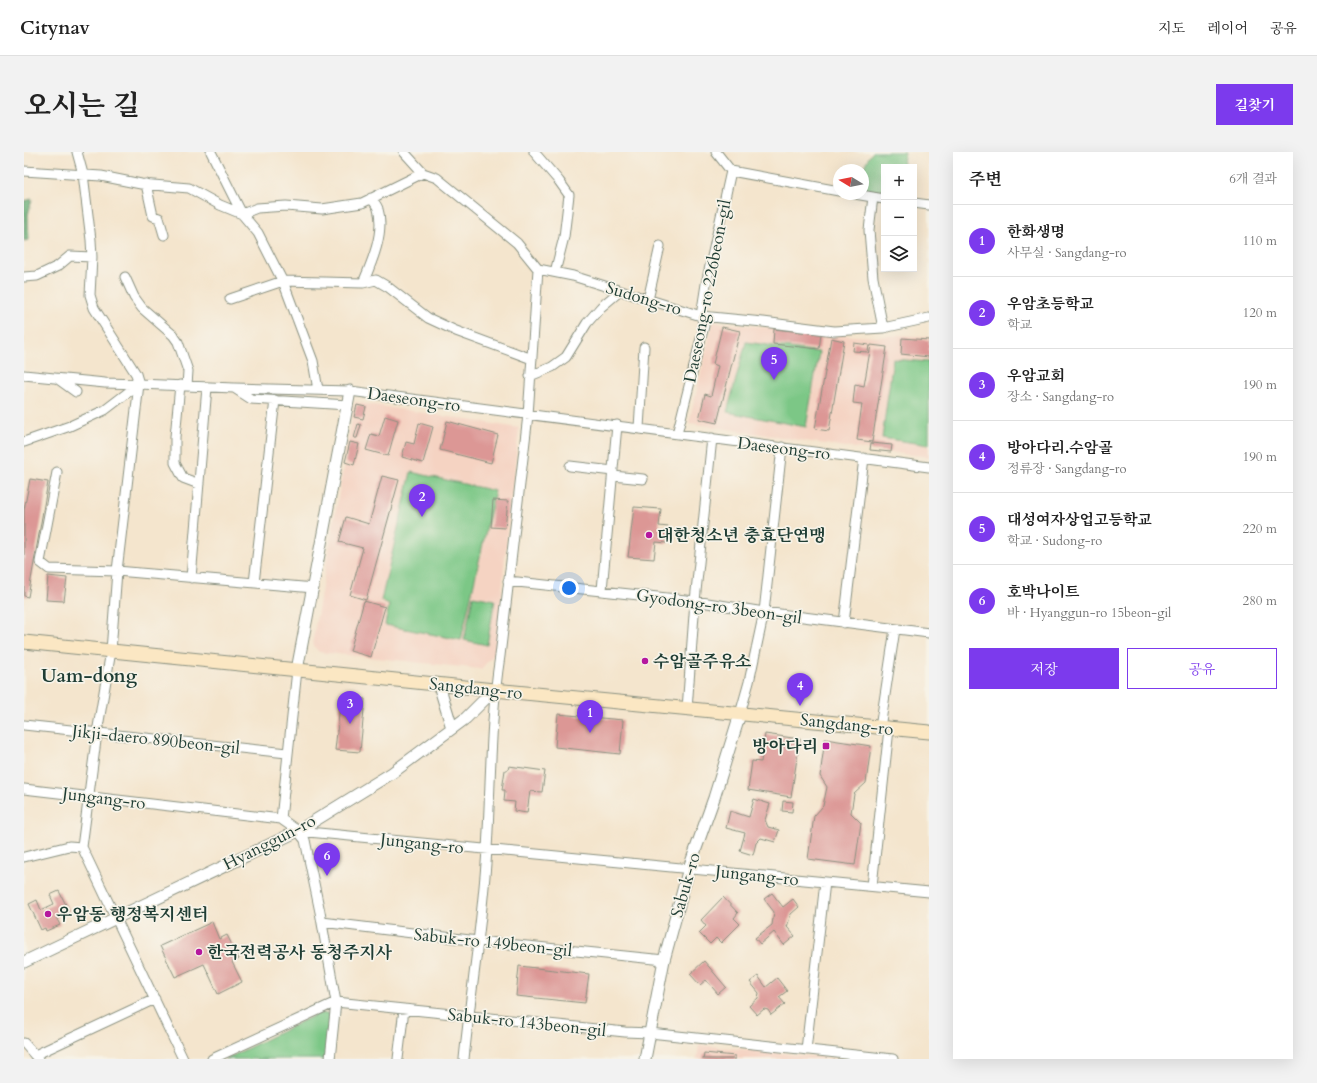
<!DOCTYPE html>
<html lang="ko">
<head>
<meta charset="utf-8">
<style>
	:root { --surface:#fff; --page:#f2f2f2; --text:#222; --muted:#767676; --line:#e0e0e0; --accent:#7c3aed }
	body { margin:0; font-family:Cardo,"Noto Serif KR",serif; background:var(--page); color:var(--text) }
	.controls { position:absolute; right:12px; top:12px; display:grid; overflow:hidden; border-radius:0px; box-shadow:0 4px 16px #0002 }
	.controls button { width:36px; height:36px; display:grid; place-items:center; padding:0; border:0; border-bottom:1px solid var(--line); background:var(--surface); color:var(--text); font:20px sans-serif }
	.compass { position:absolute; left:809px; top:12px; width:36px; height:36px; border-radius:50%; background:var(--surface); box-shadow:0 4px 16px #0002; rotate:280deg }
	.you { position:absolute; left:545px; top:436px; width:14px; height:14px; margin:-10px; border:3px solid #fff; border-radius:50%; background:#1a73e8; box-shadow:0 0 0 6px #1a73e833 }
	.badge { display:grid; place-items:center; width:26px; height:26px; border-radius:50%; background:var(--accent); color:#fff; font-size:13px; font-weight:700 }
	.pin { position:absolute; translate:-50% -33px; filter:drop-shadow(0 1px 2px #0008) }
	.pin::after { content:''; position:absolute; top:21px; width:14px; height:12px; background:inherit; clip-path:polygon(0 0,100% 0,50% 100%) }
	.list { margin:0; padding:0; list-style:none }
	h2 { display:flex; justify-content:space-between; align-items:center; height:52px; margin:0; padding:0 16px; font-size:17px }
	h2 small { font-size:13px; font-weight:400; color:var(--muted) }
	.list li { display:grid; grid-template-columns:26px 1fr auto; gap:12px; align-items:center; box-sizing:border-box; height:72px; padding:0 16px; border-top:1px solid var(--line) }
	.list b { display:block; font-size:15px; white-space:nowrap }
	.list p { margin:0; font-size:13px; white-space:nowrap; color:var(--muted) }
	.list em { font-size:13px; font-style:normal; color:var(--muted) }
	.actions { display:flex; gap:8px; padding:12px 16px }
	.actions a { flex:1; padding:9px 0; border:1px solid var(--accent); border-radius:0px; text-align:center; font-size:14px; color:var(--accent) }
	.actions .main { background:var(--accent); color:#fff }
	.icon { flex:none; width:22px; height:22px; fill:none; stroke:currentColor; stroke-width:2; stroke-linecap:round; stroke-linejoin:round }
	.map { position:relative; flex:none; width:905px; height:907px; overflow:hidden; border-radius:0px }
	header { display:flex; align-items:center; gap:24px; box-sizing:border-box; height:56px; padding:0 20px; background:var(--surface); border-bottom:1px solid var(--line) }
	header strong { font-size:19px }
	nav { display:flex; gap:22px; margin-inline-start:auto; font-size:14px }
	.intro { display:flex; align-items:center; justify-content:space-between; box-sizing:border-box; height:96px; padding:0 24px }
	h1 { margin:0; font-size:28px }
	.button { padding:10px 18px; border-radius:0px; background:var(--accent); color:#fff; font-size:14px; font-weight:700 }
	main { display:flex; gap:24px; padding:0 24px }
	aside { flex:1; background:var(--surface); border-radius:0px; box-shadow:0 4px 16px #0002 }
	.map>svg:first-child { display:block }
	.built { fill:#f5d3c2 }
	.green { fill:#7bc786; stroke:#4d825d }
	.forest { fill:#64ac73; stroke:#427454 }
	.building { fill:#dc9795 }
	.lines { fill:none; stroke-linecap:round; stroke-linejoin:round }
	.minor-casing { stroke:#8a9180; stroke-width:11 }
	.tertiary-casing { stroke:#8a9180; stroke-width:13 }
	.secondary-casing { stroke:#8a9180; stroke-width:15 }
	.minor { stroke:#fff; stroke-width:9 }
	.tertiary { stroke:#fff; stroke-width:11 }
	.secondary { stroke:#fbe7c3; stroke-width:13 }
	.poi-dot { fill:#b5179e; stroke:#f7f3e8; stroke-width:1.5 }
	.labels { text-anchor:middle; stroke-width:3.5; stroke-linejoin:round; paint-order:stroke }
	.street-label { font-size:17px; fill:#1f3d34; stroke:#f7f3e8 }
	.poi-label { font-size:17px; font-weight:bold; fill:#1f3d34; stroke:#f7f3e8; text-anchor:start }
	.quarter-label { font-size:19px; font-weight:bold; fill:#1f3d34; stroke:#f7f3e8 }
</style>
</head>
<body>
<header>
<strong>Citynav</strong>
<nav><a>지도</a><a>레이어</a><a>공유</a></nav>
</header>
<div class="intro"><h1>오시는 길</h1><a class="button">길찾기</a></div>
<main>
<div class="map">
<svg width="905" height="907" viewBox="0 0 905 907">
	<rect width="100%" height="100%" fill="#f7f3e8"/>
	<filter id="ink" filterUnits="userSpaceOnUse"><feTurbulence type="fractalNoise" baseFrequency=".025" numOctaves="2"/><feDisplacementMap in="SourceGraphic" scale="8" xChannelSelector="R" yChannelSelector="G"/><feConvolveMatrix kernelMatrix="1 2 1 2 8 2 1 2 1" color-interpolation-filters="sRGB"/></filter>
	<filter id="wash" filterUnits="userSpaceOnUse"><feTurbulence type="fractalNoise" baseFrequency=".012" numOctaves="4" result="noise"/><feDisplacementMap in="SourceGraphic" scale="16" xChannelSelector="R" yChannelSelector="G"/><feGaussianBlur stdDeviation="0.9" result="paint"/><feColorMatrix in="noise" values="0 0 0 0 0 0 0 0 0 0 0 0 0 0 0 0 0 1.4 0 .05"/><feComposite in="paint" operator="in"/></filter>
	<g filter="url(#wash)">
		<rect width="100%" height="100%" fill="#f4e5cd"/>
		<path class="built" d="M689,170L830,184L853,185L876,183L905,185V305L814,294L665,271Z
			M331,250L495,276L480,414L474,498L457,517L295,500L288,492Z
			M675,893L816,907H673Z"/>
		<path class="green" d="M849,0H881L878,15H860V41L839,38C839,22 837,14 849,0Z
			M722,190L795,200L782,275L703,260Z
			M869,207L905,210V293L858,286Z
			M387,320L471,339L437,488L361,473L365,453L357,449Z
			M449,444L471,448L463,493L440,488Z
			M295,861L306,862L301,907H202Z"/>
		<path class="forest" d="M8,47L4,63L5,88L0,89V49Z"/>
		<g id="blocks">
			<path class="building" d="M698,175L716,179L693,271L675,267L681,242L687,244L694,214L689,212Z
				M750,177L797,182L795,197L749,192Z
				M807,186L820,189L805,279L791,277Z
				M878,186L905,188V205L877,202Z
				M830,191L845,193L844,200L829,199Z
				M847,193L863,195L848,290L833,288L838,252L829,251L831,232L840,234Z
				M333,253L342,255L339,267L330,265Z
				M361,264L374,268L364,304L342,298L347,282L355,284Z
				M423,269L474,283L467,311L416,298Z
				M395,271L409,275L399,311L378,305L382,290L390,292Z
				M334,272L337,273L333,286H330Z
				M326,290L335,292L330,313L321,310Z
				M847,291L868,293L867,300L846,298Z
				M358,324L375,328L342,448L326,443L339,396L315,390L322,365L345,372Z
				M6,327L24,330L4,445L0,444V358Z
				M469,348L484,349L481,376L467,375Z
				M610,355L637,357L635,374L645,375L643,391L632,390L630,407L604,405Z
				M24,424L43,426L40,449L22,448Z
				M340,449L361,455L347,505L326,499Z
				M317,544L341,547L336,600L311,598Z
				M534,562L599,568L596,602L531,595Z
				M741,582L776,587L767,645L724,638L728,609L737,610Z
				M801,587L847,594L842,631L830,642L827,661L837,671L831,713L784,707L790,664L799,654L803,635L796,624Z
				M485,614L521,619L518,640L506,639L503,661L490,659L491,650L480,649L481,638H478L481,618H484Z
				M730,647L746,652L741,668L744,675L755,678L751,690L737,686L732,691L729,703L716,699L721,681L702,676L706,659L725,665Z
				M759,649L769,650L768,660L758,659Z
				M35,739L45,759L32,765L36,773L22,779L21,776L17,778L5,752L13,748L17,758L30,752L26,743Z
				M748,741L759,755L769,747L775,755L767,762L763,775L771,784L760,793L750,780L736,792L731,786L748,773L750,760L740,747Z
				M699,745L714,761L710,766L716,772L697,791L692,786L686,792L675,781L682,774L677,768Z
				M188,770L195,787L203,783L215,807L208,810L218,830L194,842L180,812L151,825L136,794Z
				M680,809L702,835L694,842L682,828L676,833L666,822Z
				M495,814L565,822L561,851L492,844Z
				M734,824L742,835L753,826L763,839L755,845L761,852L747,863L744,858L740,857L733,863L725,854L734,846L735,841L726,830Z
				M680,901L711,904V907H679Z"/>
		</g>
	</g>
	<g filter="url(#ink)">
		<use href="#blocks" fill-opacity="0" stroke="#8a9180" stroke-width="1"/>
		<g class="lines">
			<defs>
				<path id="minor" d="M53,0L59,22L67,88L68,105L66,143L70,156L112,222L115,232L93,419L87,499L73,581L58,695L159,907
					M187,0L218,62L234,81L260,132L289,209L294,238
					M380,0L399,21L413,26L493,91L514,117L549,124L677,164L739,170L810,179L859,176L905,166
					M510,0L535,29L545,43L540,85L531,120
					M0,19L77,24L117,32L165,36L196,53L218,62L233,56L262,54L298,57L338,51L399,21
					M707,19L815,39
					M122,32L129,64L135,66L140,83
					M831,42L860,47
					M849,45L845,78L849,126L859,176
					M890,51L905,53
					M0,125L13,124L34,114L46,104L68,105
					M101,125L110,145L118,156L149,183L154,190L164,219L163,234
					M339,131C348,110 361,80 354,57C353,53 349,49 347,46
					M206,147L259,129L339,131L352,128L364,135L404,166L432,179L508,207
					M624,148L636,94
					M0,223L81,231L115,232
					M506,224L528,215L542,205L563,171L577,155L596,139
					M34,227L52,240
					M156,233L151,285V311L159,326L175,332
					M210,236L227,247L324,253
					M615,276L620,195
					M653,282L680,174L677,164L682,132L707,19L692,0
					M0,290L46,274L81,258L115,232L210,236L326,239L905,315
					M546,314L589,319
					M33,320L16,410L25,417L93,419L290,436
					M589,324L619,327
					M167,426L183,235
					M484,429L671,449L740,460L905,481
					M230,431L251,248
					M578,438L593,273
					M820,471L840,306
					M663,557L671,449L688,286
					M716,562L725,530L740,460L758,295
					M0,573L263,601
					M856,576L871,477
					M0,637L257,667L274,679L905,740
					M257,667L273,518
					M274,679L281,688L296,760L312,850L306,907
					M0,705L45,694L58,695
					M848,734L865,577
					M298,770L454,789L640,808
					M0,891L14,907
					M782,898L801,730
					M11,903L131,847
					M188,907L312,850L601,880L626,881L869,907
					M374,907L380,857
					M440,907C447,837 459,767 463,697C467,632 466,568 476,504L504,263L514,117"/>
				<path id="tertiary" d="M273,518L326,239
					M415,533L428,576
					M0,810L274,679L368,621L442,566L470,538
					M621,907L640,808L665,716L690,646L716,562"/>
				<path id="secondary" d="M0,490L470,538L905,580"/>
			</defs>
			<use href="#minor" class="minor-casing"/>
			<use href="#tertiary" class="tertiary-casing"/>
			<use href="#secondary" class="secondary-casing"/>
			<use href="#minor" class="minor"/>
			<use href="#tertiary" class="tertiary"/>
			<use href="#secondary" class="secondary"/>
		</g>
	</g>
	<g class="poi-dot">
		<circle cx="625" cy="383" r="4"/>
		<circle cx="621" cy="509" r="4"/>
		<rect x="798" y="590" width="8" height="8" rx="2"/>
		<circle cx="24" cy="762" r="4"/>
		<circle cx="175" cy="800" r="4"/>
	</g>
	<g class="labels">
		<g class="street-label">
			<text transform="translate(683 139) rotate(-79)" y="6">Daeseong-ro 226beon-gil</text>
			<text transform="translate(620 146) rotate(17)" y="6">Sudong-ro</text>
			<text transform="translate(390 247) rotate(8)" y="6">Daeseong-ro</text>
			<text transform="translate(760 296) rotate(7)" y="6">Daeseong-ro</text>
			<text transform="translate(695 454) rotate(8)" y="6">Gyodong-ro 3beon-gil</text>
			<text transform="translate(452 536) rotate(6)" y="6">Sangdang-ro</text>
			<text transform="translate(823 572) rotate(6)" y="6">Sangdang-ro</text>
			<text transform="translate(132 587) rotate(6)" y="6">Jikji-daero 890beon-gil</text>
			<text transform="translate(80 646) rotate(7)" y="6">Jungang-ro</text>
			<text transform="translate(245 690) rotate(-27)" y="6">Hyanggun-ro</text>
			<text transform="translate(398 691) rotate(6)" y="6">Jungang-ro</text>
			<text transform="translate(733 723) rotate(6)" y="6">Jungang-ro</text>
			<text transform="translate(661 733) rotate(-74)" y="6">Sabuk-ro</text>
			<text transform="translate(469 790) rotate(6)" y="6">Sabuk-ro 149beon-gil</text>
			<text transform="translate(503 870) rotate(6)" y="6">Sabuk-ro 143beon-gil</text>
		</g>
		<g class="poi-label">
			<text x="633" y="389">대한청소년 충효단연맹</text>
			<text x="629" y="515">수암골주유소</text>
			<text x="794" y="600" text-anchor="end">방아다리</text>
			<text x="32" y="768">우암동 행정복지센터</text>
			<text x="183" y="806">한국전력공사 동청주지사</text>
		</g>
		<g class="quarter-label">
			<text x="65" y="530">Uam-dong</text>
		</g>
	</g>
</svg>
<div class="controls">
<button>+</button>
<button>−</button>
<button><svg class="icon" aria-label="layers" viewBox="0 0 24 24"><path d="M12 4l9 5-9 5-9-5zM3 14l9 5 9-5"/></svg></button>
</div>
<svg class="compass" viewBox="-18 -18 36 36"><path d="M0-13l5 13h-10z" fill="#e53935"/><path d="M0 13l5-13h-10z" fill="#767676"/></svg>
<div class="you"></div>
<div class="pin badge" style="left:566px;top:581px">1</div>
<div class="pin badge" style="left:398px;top:365px">2</div>
<div class="pin badge" style="left:326px;top:572px">3</div>
<div class="pin badge" style="left:776px;top:554px">4</div>
<div class="pin badge" style="left:750px;top:228px">5</div>
<div class="pin badge" style="left:303px;top:724px">6</div>
</div>
<aside>
<h2>주변<small>6개 결과</small></h2>
<ul class="list">
<li><span class="badge">1</span><div><b>한화생명</b><p>사무실 · Sangdang-ro</p></div><em>110 m</em></li>
<li><span class="badge">2</span><div><b>우암초등학교</b><p>학교</p></div><em>120 m</em></li>
<li><span class="badge">3</span><div><b>우암교회</b><p>장소 · Sangdang-ro</p></div><em>190 m</em></li>
<li><span class="badge">4</span><div><b>방아다리.수암골</b><p>정류장 · Sangdang-ro</p></div><em>190 m</em></li>
<li><span class="badge">5</span><div><b>대성여자상업고등학교</b><p>학교 · Sudong-ro</p></div><em>220 m</em></li>
<li><span class="badge">6</span><div><b>호박나이트</b><p>바 · Hyanggun-ro 15beon-gil</p></div><em>280 m</em></li>
</ul>
<div class="actions"><a class="main">저장</a><a>공유</a></div>
</aside>
</main>
</body>
</html>
